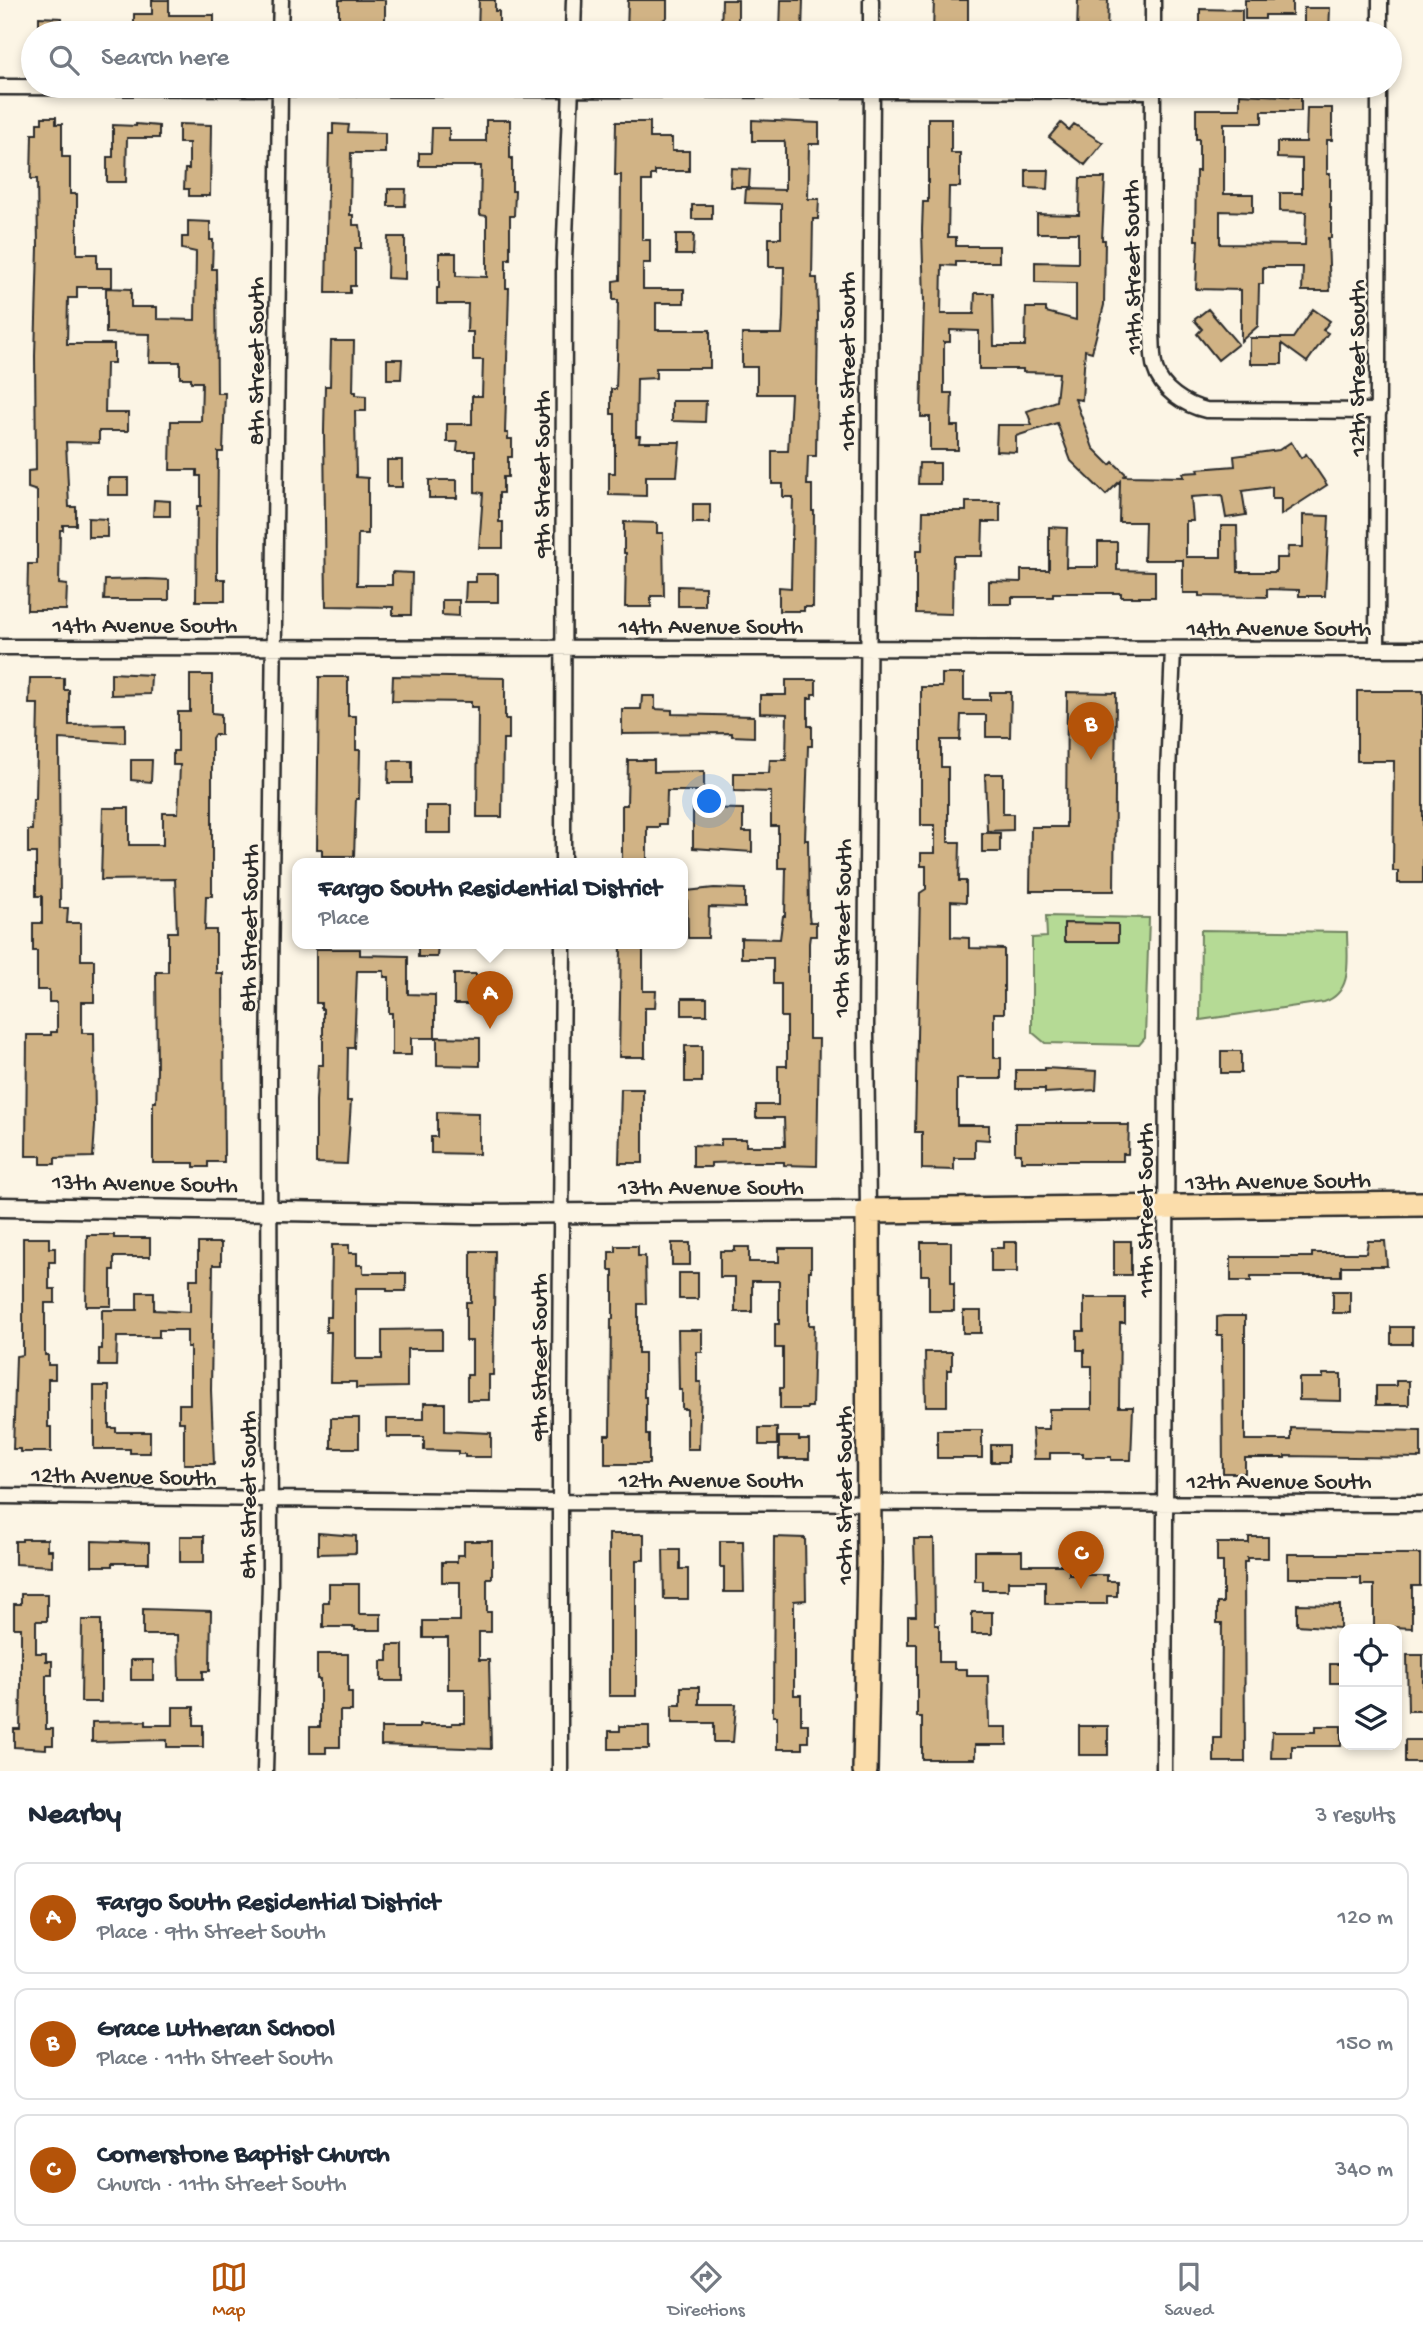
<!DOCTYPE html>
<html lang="en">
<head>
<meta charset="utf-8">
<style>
	:root { --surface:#fff; --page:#f2f2f3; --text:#1f2937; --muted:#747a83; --line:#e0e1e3; --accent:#b45309 }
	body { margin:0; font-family:"Gochi Hand",sans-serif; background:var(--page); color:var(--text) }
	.controls { position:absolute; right:21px; bottom:21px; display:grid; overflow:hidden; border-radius:14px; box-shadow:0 4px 10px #0003 }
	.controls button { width:63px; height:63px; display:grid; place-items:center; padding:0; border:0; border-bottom:2px solid var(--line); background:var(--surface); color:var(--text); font:35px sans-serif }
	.you { position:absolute; left:710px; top:802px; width:24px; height:24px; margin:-18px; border:5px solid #fff; border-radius:50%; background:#1a73e8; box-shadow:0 0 0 10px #1a73e833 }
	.badge { display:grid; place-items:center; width:46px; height:46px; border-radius:50%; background:var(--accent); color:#fff; font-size:23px; font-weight:700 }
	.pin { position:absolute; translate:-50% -58px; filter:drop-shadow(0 2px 4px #0008) }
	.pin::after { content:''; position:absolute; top:37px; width:24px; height:21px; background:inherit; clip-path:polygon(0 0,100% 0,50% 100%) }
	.popup { position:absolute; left:292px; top:858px; width:396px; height:91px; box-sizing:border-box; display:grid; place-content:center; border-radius:14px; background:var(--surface); filter:drop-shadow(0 2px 5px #0005); font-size:23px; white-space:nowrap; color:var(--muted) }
	.popup b { font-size:26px; color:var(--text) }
	.popup::after { content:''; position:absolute; left:50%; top:100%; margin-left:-14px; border:14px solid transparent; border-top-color:var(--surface) }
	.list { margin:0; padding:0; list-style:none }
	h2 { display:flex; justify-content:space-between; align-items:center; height:91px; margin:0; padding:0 28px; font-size:30px }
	h2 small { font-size:23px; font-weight:400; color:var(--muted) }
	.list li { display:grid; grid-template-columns:46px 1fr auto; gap:21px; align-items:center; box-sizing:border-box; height:112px; margin:0 14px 14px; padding:0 14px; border:2px solid var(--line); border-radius:14px }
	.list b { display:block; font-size:26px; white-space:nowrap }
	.list p { margin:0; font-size:23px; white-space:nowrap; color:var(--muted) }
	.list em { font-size:23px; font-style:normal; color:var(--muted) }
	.icon { flex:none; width:38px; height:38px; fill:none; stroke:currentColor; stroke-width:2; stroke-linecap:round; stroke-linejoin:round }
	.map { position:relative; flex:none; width:1423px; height:1771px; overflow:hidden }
	.search { position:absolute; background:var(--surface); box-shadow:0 4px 10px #0003; left:21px; right:21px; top:21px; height:77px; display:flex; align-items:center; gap:18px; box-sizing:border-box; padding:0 24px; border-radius:38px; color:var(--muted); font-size:26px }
	.sheet { height:469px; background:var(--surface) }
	nav { display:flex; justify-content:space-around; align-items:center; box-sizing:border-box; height:98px; border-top:2px solid var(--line); background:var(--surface); font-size:19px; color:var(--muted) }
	nav a { display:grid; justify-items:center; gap:4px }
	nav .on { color:var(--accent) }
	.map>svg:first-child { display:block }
	.green { fill:#b5da95; stroke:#708260; stroke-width:2 }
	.building { fill:#d1b385; stroke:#2b2b2b; stroke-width:2 }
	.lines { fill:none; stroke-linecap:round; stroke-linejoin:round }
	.minor-casing { stroke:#2b2b2b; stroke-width:19 }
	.tertiary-casing { stroke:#2b2b2b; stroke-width:23 }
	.primary-casing { stroke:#2b2b2b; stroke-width:28 }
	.minor { stroke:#fcf5e5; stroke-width:14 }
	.tertiary { stroke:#fcf5e5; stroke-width:18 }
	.primary { stroke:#fbddab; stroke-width:23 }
	.labels { text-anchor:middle; stroke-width:5; stroke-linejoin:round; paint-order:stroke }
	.street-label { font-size:24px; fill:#2b2b2b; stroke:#fcf5e5 }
</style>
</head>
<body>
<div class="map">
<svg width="1423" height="1771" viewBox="0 0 1423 1771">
	<rect width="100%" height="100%" fill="#fcf5e5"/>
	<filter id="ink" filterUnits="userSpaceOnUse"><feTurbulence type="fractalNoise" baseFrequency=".0143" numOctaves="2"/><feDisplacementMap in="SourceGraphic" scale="14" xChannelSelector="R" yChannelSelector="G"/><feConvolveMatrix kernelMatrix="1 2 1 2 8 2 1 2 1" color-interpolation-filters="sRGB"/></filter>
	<g filter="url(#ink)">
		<path class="green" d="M1046,916L1149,918L1145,1038L1139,1045L1045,1043L1032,1032V938L1047,937Z
			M1201,930L1347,932C1347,958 1354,992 1324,1002L1200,1020Z"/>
		<path class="building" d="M152,0H169V15H214V33L134,32V14H152Z
			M339,0H385V33H336V20H339Z
			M479,0H495V11H499V33H478Z
			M628,0H667V17L646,33H627Z
			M722,0H738V33H721Z
			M781,0H803L802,33H780Z
			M934,0H968V33H933Z
			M1078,0H1108L1107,33H1077Z
			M1245,0H1292V15H1265V19H1245Z
			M1304,8H1330L1329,33H1304Z
			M1200,9L1242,10V28H1225V33H1200Z
			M39,17L62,18V33H39Z
			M1240,94L1301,97V111H1262V123H1224V194H1253V212L1220,211V244L1305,245L1306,212L1280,211V193H1302V159L1277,158V142H1306L1307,108H1332V140H1327V174H1330V207H1331V238H1328L1330,291H1302L1303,267H1263V284H1259L1258,326L1241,341V290L1196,289L1198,240H1195L1196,171H1199V139H1196V109H1240Z
			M42,117H56V124H62V157H70V194H77V254H97V268H112V287H77V298H68L67,344H114V363H106L105,413H128V431H99V443L66,442L69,507H76V525H63V530H60L59,584L67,585L66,610H27L28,564H37V491L28,488V471L36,470L35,356L38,247L37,179H31L32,134H37V123H42Z
			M928,118H951V153H960V187H949L948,237H956V246H999V262H956V266L942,265L941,314H974L975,293H993L994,346H1025L1026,308H1046V312L1076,320V283L1035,282V262L1078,263V233H1037V214L1079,215L1080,178H1105L1102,240H1105L1104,305L1092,352L1085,350L1082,400L1075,399L1093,448L1110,465L1113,462L1126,474L1124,476L1184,477L1183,473L1199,472L1198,469L1235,466L1234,456L1279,450L1291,442L1301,458L1306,454L1327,485L1281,515V499H1272V487L1242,491L1246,515L1226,518L1222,495L1191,497L1193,521H1186V557H1221V526H1237L1238,572H1276V558H1287L1288,547H1303V515L1329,516L1325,596H1299V590L1267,589V597L1199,596V593H1183V560H1144L1145,522H1119L1120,481L1106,495L1071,461L1057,423L1016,436V452L996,451L997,425H1032L1027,411L1056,401L1059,373L1023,372V369H979V331L950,330V342H944V393H952L951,426H958V450H930V417H921L924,301L922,230L923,202H928Z
			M486,120H510V158H512V191H515L514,216H510V259H506V288H509L505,433H508V439H512V457H508V477H503V493H499V522H503V548H479L483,493L475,492V451H457L458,442H447V424H472V396H482L483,360H473V332H467L468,304H437V288H439V253H456V276L487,277V216L480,215L481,166H419V153H431L432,128H449V141H486Z
			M752,120L819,123V144H809L808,199H819L818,219H813L812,278H817L818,317L816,456H808L807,485H812V511H814L813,607H804V611H779V587L791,588L793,497H783V484H772V451H788L791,394H757V367H742V334H782L783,317L784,267H769V238H781V204L745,203L746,189L785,190V144L784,141H752Z
			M616,122H650V138H672V151H689V171H655V175H651V181H642V240H650V263H643V289H684V303H656V330H710V368H656V378L637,379L636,436H640L639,442H680L677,476H646V496L609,495V473H615V414H611V389H616L617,358L618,300H613V281L620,280L621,175H615Z
			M1061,123L1069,130L1074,124L1103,143L1085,165L1049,137Z
			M136,124L159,126V138H127L126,182H107V157H113V125L136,126Z
			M179,124L211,125L210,196H189V189H184L185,169H189V143H179Z
			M333,124L349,125L348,132L385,133V153H351L350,215H353V225H360L361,234V248H355V286H350V293H326L329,134H333Z
			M731,168L750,169L749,187H730Z
			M1026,170H1049L1048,189L1026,188Z
			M388,189H406L405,206H388Z
			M692,205H712V219H692Z
			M188,221L210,222V240H213L212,269H216L217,393H225L223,452H218L217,547V579H225V601H196L197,506H201V476H197V470H170L171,421H201L202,382H191V378H180V362H149L150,334L106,333V288L131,289V307H157V319L195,320L196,252L182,249V237H188Z
			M676,234H694L693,255H676Z
			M388,237H405V279L387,278Z
			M1208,309L1238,344L1218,360L1197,334L1202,329L1194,320Z
			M1313,309L1330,321L1323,330L1328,333L1307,362L1282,344V364H1250V338H1293Z
			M331,341H354L353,392H356V395L366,396V411H355L356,477L368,478V534H358L357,585H392V572L412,573L411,615H393V607L326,606L324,431L325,386H330Z
			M387,359H402L401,379H387Z
			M672,401H706L705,422L672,421Z
			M387,460H402V487H387Z
			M919,463H940V484H918Z
			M108,478H128V495H108Z
			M429,480H457V498H429Z
			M154,500L170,501V516H153Z
			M966,502H1000V522H983L982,556H953L952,614L916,613V551H922L923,511H966Z
			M693,504H710V523H693Z
			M88,518L107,519V537H88Z
			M624,522L657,523V533H663L664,596H651V607H625L626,553H624Z
			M1049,527L1067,528L1066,567H1098V542H1117V570L1155,571V597H1121V593H1053V597H1012V604H989V581L1021,582V570H1049Z
			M476,574H498V602H465L466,582H476Z
			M147,579L169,580V600H104L105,580Z
			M678,586L705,587V606H678Z
			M442,600H459V616L442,615Z
			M111,673L151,675L150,694L111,695Z
			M942,674H964V700H990V692H1011L1010,737H986V715H961L960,740H941V767H948V842H960L959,881H966V902L951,901V937L969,938V948L1004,949V1013H994V1058H1001V1079H957V1125H989V1140L975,1139V1158H954V1170L922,1169V1132H915L920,893L926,889V866H921V853H935V825H921V687H942Z
			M190,675H212V713L221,714V735H214L212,738V896H206L205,930H216V973H223L224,1162H208V1167H194V1163H153V1102H156L157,1071L156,972H168V932H177L175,879L101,880L103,808H129V845H163V813H178L180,765H173V751H178V712H190Z
			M393,676L505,678V719H509V739H503L502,817H477L478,707H471V702L392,701Z
			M319,677H348V716H356V750H360L359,799H356L354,856H322V849H317Z
			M30,678H64V690H69V725L125,724V743L59,739L60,908H68L67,923H81V960H94V1002H82V1033H94L95,1126L93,1157L55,1158V1164H41V1156H26L27,1035H51V1032H57V1002H49V990H37V951H33V923H42V896H36V853H28V830H32L33,799H36L38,704H29Z
			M786,680H816V694H812V698H808V726H812V746H808L805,840H808L809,916L810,922H816V936H810L809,943V1039H819L817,1166L784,1165V1162H745L711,1163V1167H693V1145L721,1146V1139H746V1146H785L784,1118H756V1105H778V1066H787V1017H781V984H773V958H741V938L780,939L783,916H785L786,868H778V826H771V792L734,791V773H769L770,760H786L787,714L760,713V695H786Z
			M1357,691H1423V883H1398V871H1393L1394,761H1357Z
			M1067,692L1116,693L1114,891H1030L1031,827H1066Z
			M642,696H655V709L672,710V714L754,716V737L732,736V733L622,734V709H641Z
			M131,760H152L151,782L131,780Z
			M628,760H654V772L704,771V791H667L666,824H659V827H647V863H622V805H627Z
			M389,761H412V783H388Z
			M985,774H1003V814H1013V830L987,831Z
			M426,806H451V833H426Z
			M693,808L743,809V832H752V852L693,848Z
			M982,833H1000V852H982Z
			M714,888L745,889V908L709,907L708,938H688L687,891Z
			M1064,923L1118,924V942H1064Z
			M418,943H438L437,957H418Z
			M621,943H643V991H656L655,1008H645V1057H619Z
			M316,949H360V955L408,956V994L435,995V1038H411V1055H392V1013H389V977H384V971H357L354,1048H348L347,1101H351L347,1164L316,1163V1101L318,1065H323V1009H321V1003H316Z
			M454,974H476V991H480V1004H454Z
			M682,998H707V1015H682Z
			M437,1037L480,1038V1066L437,1065Z
			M685,1046H702V1082H685Z
			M1221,1051H1241V1073H1221Z
			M1045,1068L1097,1071L1096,1090L1045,1093V1089H1016V1070H1045Z
			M621,1089H643V1163H619Z
			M437,1112L479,1113V1154L431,1153V1137H437Z
			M1015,1123H1120V1125H1129L1128,1154H1123V1161H1021V1154H1015Z
			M87,1235H114V1238H150V1257H114V1270H111V1306H86Z
			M23,1238H49V1248H55V1262H49V1289H55V1303H45V1355H48V1365H55V1379H48V1427H51V1452H20V1449H13L16,1356L23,1355Z
			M1114,1241H1131V1275H1114Z
			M1368,1241H1385L1387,1266H1341V1276H1251V1281H1231V1257H1312V1253H1366Z
			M921,1242H951V1283H954V1311H929V1275H921Z
			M1004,1242H1017V1272H991V1248H1004Z
			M198,1243H221V1265H213L211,1390L214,1464H184V1422H179V1404H190V1347H187V1330H159V1337H117L116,1366H99V1349H102V1310H137V1292H154V1310L190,1312V1279H198Z
			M672,1243H690V1265H672Z
			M332,1245H349V1253H357V1265H363V1273H406V1291H387V1288H356V1359H382V1330L442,1329V1349H407V1387L356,1388V1382H330L331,1332H326V1317H331Z
			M616,1246H638V1256H645L646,1304H638V1353H644V1397H646V1435H649V1464H605V1435H610L611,1319H613V1270H609V1252H616Z
			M735,1247H749V1262H779V1248H811V1271H809V1325H814L812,1407H807V1409H780V1388H783V1348H775V1324H779V1281H752V1312H735V1277H720V1251H735Z
			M471,1251H495L493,1375H489V1400H467V1375H472V1341H466V1302H471Z
			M679,1273H698V1299H679Z
			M1333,1291H1350V1313H1333Z
			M1084,1298H1125V1323H1120L1119,1407H1133L1131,1460H1111V1457H1083V1453H1050V1459H1034L1032,1429H1049V1409H1092V1366H1084V1350H1077V1331H1084Z
			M963,1311H981V1333H963Z
			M1223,1316H1245V1440H1291V1428L1421,1431V1458L1285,1456V1458H1245V1473H1223L1222,1335H1217V1317Z
			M1391,1327H1412V1344H1391Z
			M678,1330H702V1352H697V1382H701L699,1449H687V1409H682V1390H679Z
			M925,1352H952V1370H947V1406H926Z
			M1323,1374H1341V1401L1299,1400V1378H1323Z
			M1396,1381H1409V1405H1376V1386H1396Z
			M94,1386H109V1428H116V1432H150V1453H130V1449H94Z
			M424,1403H445V1431L491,1433V1457H465V1454H458V1451L424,1450V1437H387V1419H424Z
			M331,1418H359V1448H331Z
			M759,1428H777V1445H759Z
			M937,1430H982V1458H937Z
			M779,1437H799V1440H809V1459H779Z
			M991,1445H1008V1462H991Z
			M318,1533L356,1536V1553L318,1554Z
			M609,1534H644V1560H636V1696H609Z
			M180,1536H204V1562H180Z
			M774,1537L805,1538L806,1600L794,1601V1695H801V1724H808V1742H802V1749H777V1716H773Z
			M1249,1537H1268V1558H1247V1562H1244L1245,1762H1214V1738H1221L1222,1623H1217V1603H1223V1562H1217V1543H1249Z
			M22,1539H47V1550H52V1566L15,1564V1541H22Z
			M914,1539H934L935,1625H939V1662H954V1669H967V1676H988L989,1727H1007V1745H975V1759H922V1717H917V1644H908V1616H916Z
			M92,1541L149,1543V1563H112V1566H92Z
			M464,1541H492V1578H487V1612H491V1632H479V1660H489L491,1749L381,1745V1728H419V1725H452V1723H465V1689H448V1638H423V1621H460V1582H442V1562H457V1555H464Z
			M720,1541H743L744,1592H724V1567H720Z
			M663,1550H680V1569H688V1599H664Z
			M975,1551H1022V1565H1069V1575H1107V1581H1117V1596H1107V1604H1045V1581H1008V1590H983V1581H975Z
			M1288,1554H1420V1586H1412V1628L1374,1626V1585H1361V1578H1288Z
			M329,1584H359V1614H381V1630H355V1627H323V1602H329Z
			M21,1594H47V1621H36V1653H46V1661H52V1675H46V1729H53V1745H46V1749L14,1747V1729H20L21,1685V1628H14V1604H21Z
			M1297,1604L1340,1605V1628L1297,1625Z
			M143,1609L211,1611L210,1671H203V1679H179L178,1635H143Z
			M972,1612H992V1634H972Z
			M82,1620H101V1702H81Z
			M388,1645H403V1681H381V1661H388Z
			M317,1654H348V1692H352V1711H340V1747H326V1753H310V1727H320V1679H317Z
			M1407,1655H1423V1711H1408Z
			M131,1660H153V1680H131Z
			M1330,1664H1344V1683H1330Z
			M681,1687H699V1704H736L733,1742H714V1723H672V1705H681Z
			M173,1707H194V1725H203V1747H167V1740L92,1742V1722L146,1721V1725H173Z
			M620,1726H649V1749H609V1731H620Z
			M1079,1726H1108V1755H1079Z
			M1316,1726H1341V1746H1292V1758H1271L1272,1732H1316Z
			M1405,1740H1423V1762H1405Z"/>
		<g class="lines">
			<defs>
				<path id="minor" d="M871,0V33
					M280,33L281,0
					M573,33L574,0
					M1153,33V0
					M1380,33V0
					M1153,86L1152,334C1153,345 1152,358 1155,368C1161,390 1185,405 1206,410L1379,411
					M0,87L1153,91
					M0,647L1423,649
					M1377,649L1379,86
					M563,863L564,262L571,86
					M868,1211L866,1032L872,86
					M0,1496L560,1502L1423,1504
					M265,1771L270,1582L269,1071L280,86
					M560,1771V1384L563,943
					M1164,1771L1168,774L1173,649"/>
				<path id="tertiary" d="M0,1207L476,1214L868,1211"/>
				<path id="primary" d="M865,1771L869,1564L868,1211L1423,1204"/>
			</defs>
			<use href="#minor" class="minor-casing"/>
			<use href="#tertiary" class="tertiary-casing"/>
			<use href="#primary" class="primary-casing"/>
			<use href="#minor" class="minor"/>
			<use href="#tertiary" class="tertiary"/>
			<use href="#primary" class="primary"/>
		</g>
	</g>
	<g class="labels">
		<g class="street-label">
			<text transform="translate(1131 267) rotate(-91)" y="8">11th Street South</text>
			<text transform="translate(255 361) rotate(-90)" y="8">8th Street South</text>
			<text transform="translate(846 361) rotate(-90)" y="8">10th Street South</text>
			<text transform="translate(1356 368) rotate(-90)" y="8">12th Street South</text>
			<text transform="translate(541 474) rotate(-90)" y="8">9th Street South</text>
			<text x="145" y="632">14th Avenue South</text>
			<text x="711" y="633">14th Avenue South</text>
			<text x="1279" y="635">14th Avenue South</text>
			<text transform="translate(248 928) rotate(-89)" y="8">8th Street South</text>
			<text transform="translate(841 928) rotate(-89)" y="8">10th Street South</text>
			<text transform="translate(1278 1180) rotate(-1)" y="8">13th Avenue South</text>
			<text transform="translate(145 1182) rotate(1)" y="8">13th Avenue South</text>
			<text x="711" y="1194">13th Avenue South</text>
			<text transform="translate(1144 1210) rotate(-90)" y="8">11th Street South</text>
			<text transform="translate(538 1357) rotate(-90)" y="8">9th Street South</text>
			<text transform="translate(124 1475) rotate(1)" y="8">12th Avenue South</text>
			<text x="711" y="1487">12th Avenue South</text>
			<text x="1279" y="1488">12th Avenue South</text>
			<text transform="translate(247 1495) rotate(-90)" y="8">8th Street South</text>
			<text transform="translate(843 1495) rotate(-90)" y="8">10th Street South</text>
		</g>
	</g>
</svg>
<div class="controls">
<button><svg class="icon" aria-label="locate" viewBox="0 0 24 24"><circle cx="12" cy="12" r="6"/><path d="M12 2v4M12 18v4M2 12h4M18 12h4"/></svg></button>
<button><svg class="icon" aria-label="layers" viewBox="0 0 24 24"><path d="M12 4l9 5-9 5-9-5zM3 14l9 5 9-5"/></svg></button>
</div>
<div class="you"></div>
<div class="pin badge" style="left:490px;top:1029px">A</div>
<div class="popup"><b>Fargo South Residential District</b>Place</div>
<div class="pin badge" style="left:1091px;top:760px">B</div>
<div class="pin badge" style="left:1081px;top:1589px">C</div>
<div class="search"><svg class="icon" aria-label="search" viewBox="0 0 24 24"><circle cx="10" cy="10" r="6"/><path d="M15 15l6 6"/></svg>Search here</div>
</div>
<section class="sheet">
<h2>Nearby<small>3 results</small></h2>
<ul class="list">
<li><span class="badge">A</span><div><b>Fargo South Residential District</b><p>Place · 9th Street South</p></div><em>120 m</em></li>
<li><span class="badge">B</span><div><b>Grace Lutheran School</b><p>Place · 11th Street South</p></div><em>150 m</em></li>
<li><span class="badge">C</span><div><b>Cornerstone Baptist Church</b><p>Church · 11th Street South</p></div><em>340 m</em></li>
</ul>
</section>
<nav>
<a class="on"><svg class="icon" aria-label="map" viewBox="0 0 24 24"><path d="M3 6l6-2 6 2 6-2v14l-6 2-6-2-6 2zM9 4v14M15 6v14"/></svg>Map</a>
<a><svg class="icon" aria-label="directions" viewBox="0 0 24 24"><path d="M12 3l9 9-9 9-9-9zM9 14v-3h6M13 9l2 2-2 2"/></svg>Directions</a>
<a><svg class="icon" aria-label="saved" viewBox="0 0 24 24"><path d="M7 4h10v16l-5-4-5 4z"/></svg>Saved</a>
</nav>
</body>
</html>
